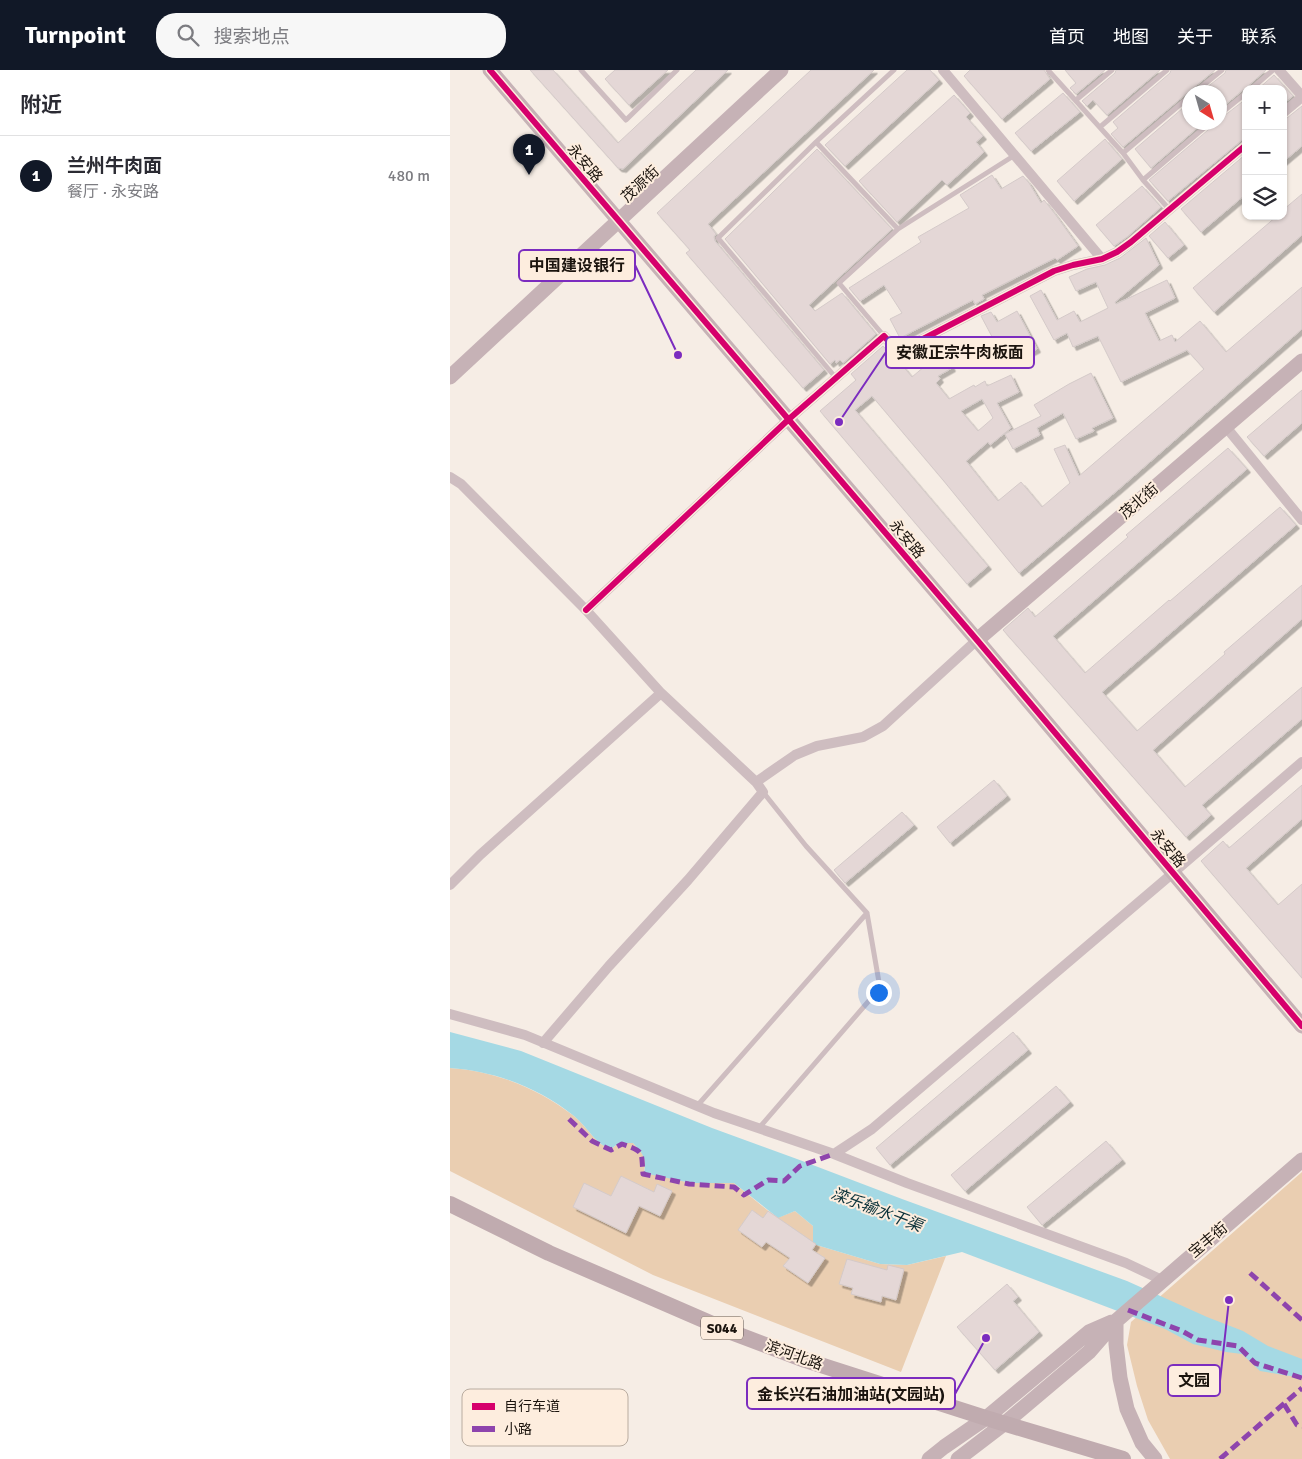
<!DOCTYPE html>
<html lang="zh">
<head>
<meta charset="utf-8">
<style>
	:root { --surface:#fff; --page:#f7f7f7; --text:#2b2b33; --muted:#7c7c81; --line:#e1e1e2; --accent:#111827 }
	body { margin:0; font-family:Signika,"Noto Sans SC",sans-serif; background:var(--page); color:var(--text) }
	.controls { position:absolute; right:15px; top:15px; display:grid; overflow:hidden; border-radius:10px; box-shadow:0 1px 4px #0004 }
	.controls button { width:45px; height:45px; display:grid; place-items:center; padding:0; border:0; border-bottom:1px solid var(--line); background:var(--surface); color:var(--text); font:25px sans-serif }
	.compass { position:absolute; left:732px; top:15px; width:45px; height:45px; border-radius:50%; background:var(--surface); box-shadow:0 1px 4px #0004; rotate:143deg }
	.you { position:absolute; left:428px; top:922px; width:18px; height:18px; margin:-12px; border:4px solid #fff; border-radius:50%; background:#1a73e8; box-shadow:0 0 0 8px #1a73e833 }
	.badge { display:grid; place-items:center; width:32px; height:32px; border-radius:50%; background:var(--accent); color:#fff; font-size:16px; font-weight:700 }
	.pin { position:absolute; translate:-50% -41px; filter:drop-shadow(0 1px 2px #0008) }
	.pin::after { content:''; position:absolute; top:26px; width:18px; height:15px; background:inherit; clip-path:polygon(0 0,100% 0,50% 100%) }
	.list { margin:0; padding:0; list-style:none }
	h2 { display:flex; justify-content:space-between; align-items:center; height:65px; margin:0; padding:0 20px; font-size:21px }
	h2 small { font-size:16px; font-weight:400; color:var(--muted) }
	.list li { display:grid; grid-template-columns:32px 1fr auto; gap:15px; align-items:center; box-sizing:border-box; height:80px; padding:0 20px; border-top:1px solid var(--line) }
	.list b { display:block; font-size:19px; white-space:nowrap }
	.list p { margin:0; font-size:16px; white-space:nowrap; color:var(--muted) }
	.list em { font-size:16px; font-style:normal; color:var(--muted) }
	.icon { flex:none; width:28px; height:28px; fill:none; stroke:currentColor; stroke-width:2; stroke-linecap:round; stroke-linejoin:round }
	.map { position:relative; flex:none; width:852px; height:1389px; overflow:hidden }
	header { display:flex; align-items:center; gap:30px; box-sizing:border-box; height:70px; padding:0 25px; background:var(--accent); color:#fff }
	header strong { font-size:24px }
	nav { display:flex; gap:28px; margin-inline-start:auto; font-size:18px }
	.search { width:350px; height:45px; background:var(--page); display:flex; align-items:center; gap:12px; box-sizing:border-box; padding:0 18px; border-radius:20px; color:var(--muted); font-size:19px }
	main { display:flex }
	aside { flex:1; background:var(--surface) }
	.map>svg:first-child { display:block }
	.green { fill:#eaceb1 }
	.water { fill:#a5d9e4 }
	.building { fill:#e4d7d6; stroke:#d4cac9; fill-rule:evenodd; filter:url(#shadow) }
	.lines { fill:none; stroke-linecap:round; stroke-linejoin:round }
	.lane { stroke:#cebdc0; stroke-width:5 }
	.street { stroke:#cebdc0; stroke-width:10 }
	.secondary { stroke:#c6b2b6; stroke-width:15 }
	.primary { stroke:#c0abaf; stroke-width:16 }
	.quiet { stroke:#8e44ad; stroke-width:5; stroke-dasharray:10 5; stroke-linecap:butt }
	.cycleway-casing { stroke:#fdedde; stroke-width:9 }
	.cycleway { stroke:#d6006c; stroke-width:6 }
	.labels { text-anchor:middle; stroke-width:4; stroke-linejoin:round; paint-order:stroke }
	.shield { fill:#fdedde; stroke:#5f554c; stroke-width:1 }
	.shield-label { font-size:14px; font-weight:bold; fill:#1b140e }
	.street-label { font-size:15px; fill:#1b140e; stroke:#fdedde }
	.water-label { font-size:16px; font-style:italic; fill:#0b323a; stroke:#fdedde }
	.key { fill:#fdedde; stroke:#b9aca0; stroke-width:1 }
	.key-label { font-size:14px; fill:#1b140e }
	.leader { fill:none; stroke:#7b2cbf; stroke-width:2 }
	.callout-dot { fill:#7b2cbf; stroke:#fdedde; stroke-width:2 }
	.callout { fill:#fdedde; stroke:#7b2cbf; stroke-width:2 }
	.callout-label { font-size:16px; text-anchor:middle; font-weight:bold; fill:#1b140e }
</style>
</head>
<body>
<header>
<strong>Turnpoint</strong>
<div class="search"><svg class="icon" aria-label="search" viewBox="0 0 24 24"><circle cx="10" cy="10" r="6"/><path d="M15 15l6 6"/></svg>搜索地点</div>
<nav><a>首页</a><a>地图</a><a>关于</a><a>联系</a></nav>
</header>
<main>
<aside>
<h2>附近<small></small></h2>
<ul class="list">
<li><span class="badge">1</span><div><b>兰州牛肉面</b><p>餐厅 · 永安路</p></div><em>480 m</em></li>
</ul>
</aside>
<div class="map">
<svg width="852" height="1389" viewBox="0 0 852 1389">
	<defs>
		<filter id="shadow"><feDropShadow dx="3.5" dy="3.5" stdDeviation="0" flood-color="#0004"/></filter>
	</defs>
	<rect width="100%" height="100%" fill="#f6ede5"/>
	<path class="green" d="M0,998C45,1001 88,1018 124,1046C134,1054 141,1066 151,1074C154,1076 158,1077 161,1079L169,1073H183C193,1083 197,1087 194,1102L241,1113H284L327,1148L345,1141L363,1156V1174L430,1194L457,1195L496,1186L451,1302L203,1205L0,1101Z
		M852,1102V1389H720L698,1350L687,1316L677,1275L681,1252Z"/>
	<path class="water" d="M0,962L71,981L262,1058L347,1089L452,1129L677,1211L757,1247L793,1261L818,1276L852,1289V1308L810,1301L792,1284L776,1282L743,1274L715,1259L512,1182L457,1195L430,1194L363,1174V1156L345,1141L328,1148L284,1113H241L194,1103C197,1088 193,1084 183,1073H169L161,1079C158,1078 154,1076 151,1074C141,1066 134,1054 124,1046C89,1018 45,1001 0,998Z"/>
	<path class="building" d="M80,0H103L168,73L246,0H278L173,99L168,98Z
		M165,0H218L179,35L155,9Z
		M361,0H424L258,154L266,164L264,167L265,171L374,300L353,318L236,183L240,180L207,143Z
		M457,0H480L489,10L395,96L375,75Z
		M520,0H594L600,9L552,49L514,6Z
		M615,0H655L626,24L620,18L626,13Z
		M666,0H710L657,45L643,30L637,36L632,31L665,3Z
		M721,0H765L742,19L741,22L736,24L673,77L661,64L668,58L663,52L720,3Z
		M776,0H816L798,16L797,19L793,20L770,39V22H751L775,3Z
		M824,5L843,26L833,34V19H808Z
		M613,23L630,42L581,81L565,63Z
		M504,25L520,43L516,47L533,66L526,72L534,82L497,115L492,110L447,152L409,111Z
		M796,29V68L792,70L718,131L699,110L764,55L765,52H770V49Z
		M740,32V52H754L701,98L685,79Z
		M852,36V76L833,92V50L837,48Z
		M655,69L672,89L624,131L607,111Z
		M367,79L442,159L359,235L365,241L392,223L426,264L393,293L390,290L386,293L385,290L380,294L275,169Z
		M796,84V124L751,162L731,139Z
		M542,105L551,119L573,106L579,113L591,133L594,130L605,144L628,176L607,190L605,188L532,225L534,229L525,234L523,230L450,268L440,249L452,243L434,215L410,231L399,218L471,172L468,167L519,138L510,125Z
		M692,116L711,137L677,167L664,176L646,155Z
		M852,124V165L764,242L743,218L827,146H833V140Z
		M715,152L734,175L718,188L699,166Z
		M696,168L709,195L665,232L666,234L717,210L725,228L695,243L709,271L722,265L725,272L750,251L776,282L852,217V259L669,419L569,503L493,410L422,326L405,340L538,496L517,514L370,341L406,310L401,304L433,276L443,287L447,289L462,307L482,290L475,276L487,270L502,298L488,306L490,309L486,313L499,329L524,315L525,317L535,311L537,316L561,305L569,322L547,333L561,358L540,375L538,372L516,391L548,431L571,412L592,437L620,413L604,379L615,375L629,406L754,299L737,280L671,312L648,266L623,277L617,263L604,270L580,226L591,220L607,250L624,241L630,252L658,238L646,212L626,221L619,207L637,199L655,195L670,188ZM532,329L543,348L528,361L511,341Z
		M567,241L587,279L557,295L531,246L541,242L547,252Z
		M641,303L663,348L642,358L644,361L626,369L613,343L587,358L590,365L563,379L555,364L591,346L584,335L619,314Z
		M852,320V353L814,386L797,367Z
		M778,378L797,399L603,566L635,603L719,530L720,531L830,437L846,455L652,622L687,661L775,584L774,582L852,515V549L703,680L735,717L852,617V649L752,735L761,745L736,767L553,560L578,538L585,547L678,467L676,465Z
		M544,710L557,726L500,773L487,757Z
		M852,715V749L796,798L828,835L852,814V908L751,791L773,771L779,778Z
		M452,742L464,755L395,813L384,800Z
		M563,962L578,980L440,1095L426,1078Z
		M606,1016L620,1032L515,1121L501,1105Z
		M656,1071L672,1090L592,1155L577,1137Z
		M171,1106L204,1122L207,1114L222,1121L210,1146L189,1136L176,1163L123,1137L134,1113L161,1126Z
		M302,1140L313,1148L318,1141L366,1174L362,1180L375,1188L358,1213L333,1196L340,1188L316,1172L312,1177L288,1160Z
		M397,1189L437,1200L438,1195L454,1199L446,1230L432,1226L431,1232L401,1224L403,1218L389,1214Z
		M557,1214L568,1227L563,1231L589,1262L545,1300L507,1257Z"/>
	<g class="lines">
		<path class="lane" d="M131,0L176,50L227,0
			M598,0L673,83L693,110L719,139
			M801,19L823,0
			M745,22L772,0
			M626,30L662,0
			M769,45L796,23
			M650,57L717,0
			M366,72L448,159L565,85
			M673,83L739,27
			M693,110L761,52
			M434,266L389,213L448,159
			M386,308L268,168L366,72L444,0
			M247,1036L417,843
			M309,1058L430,918L417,843L356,776L313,722"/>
		<path class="street" d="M493,0L652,189
			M829,0L852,26
			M833,43L852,27
			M776,357L852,450
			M0,407L11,414L136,540L211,623L306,712L313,722L238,810L159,896L93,973
			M136,540L339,349L434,266L448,282L604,201L623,195L652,189L667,182L681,172L796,75
			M306,712L345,685L367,676L413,667L433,656L527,570
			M0,815L30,785L211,623
			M0,944L75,965L264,1043L384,1084L457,1113L676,1193L712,1210
			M384,1084L422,1059L723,803L852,692"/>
		<path class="secondary" d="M40,0L527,570L852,956
			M0,307L331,0
			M527,570L852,291
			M666,1251V1274L670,1308L677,1339L692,1373L705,1389
			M479,1389L494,1377L536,1348L639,1262L662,1252
			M508,1389L555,1353L639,1282L666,1251L852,1090"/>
		<path class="primary" d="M0,1134L99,1183L281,1262L355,1290L536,1348L673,1389"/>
		<path class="quiet" d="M119,1049L142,1071L161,1080L172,1074C195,1082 191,1081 193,1104L239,1114L284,1117L294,1125L318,1110L334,1111L350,1096L384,1084
			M800,1203L852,1250
			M678,1240L732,1261L748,1270L788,1276L805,1293L852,1308
			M834,1334L847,1355L852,1357
			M770,1389L852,1318"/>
		<defs>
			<path id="cycleway" d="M40,0L527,570L852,956
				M136,540L339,349L434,266L448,282L604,201L623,195L652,189L667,182L681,172L796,75"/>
		</defs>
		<use href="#cycleway" class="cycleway-casing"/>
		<use href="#cycleway" class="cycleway"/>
	</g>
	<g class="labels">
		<rect class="shield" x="251" y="1246.5" width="42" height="23" rx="4"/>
		<g class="shield-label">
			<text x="272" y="1263">S044</text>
		</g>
		<g class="street-label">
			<text transform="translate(135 93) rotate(50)" y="5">永安路</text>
			<text transform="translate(190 114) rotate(-43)" y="5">茂源街</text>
			<text transform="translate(689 431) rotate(-41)" y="5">茂北街</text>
			<text transform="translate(457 469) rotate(50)" y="5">永安路</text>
			<text transform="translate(718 778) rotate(50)" y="5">永安路</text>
			<text transform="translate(758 1170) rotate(-40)" y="5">宝丰街</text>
			<text transform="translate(344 1285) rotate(20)" y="5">滨河北路</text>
		</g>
		<g class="water-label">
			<text transform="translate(427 1139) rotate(21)" y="6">滦乐输水干渠</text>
		</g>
	</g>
	<rect x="12" y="1319" width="166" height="57" rx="8" class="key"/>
	<rect x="22" y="1333" width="23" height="7" fill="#d6006c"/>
	<rect x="22" y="1356" width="23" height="6" fill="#8e44ad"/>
	<g class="key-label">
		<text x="54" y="1341">自行车道</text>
		<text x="54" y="1364">小路</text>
	</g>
	<path class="leader" d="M228 285L185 195M389 352L436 282M779 1230L770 1311M536 1268L505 1324"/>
	<g class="callout-dot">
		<circle cx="228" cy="285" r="5"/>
		<circle cx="389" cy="352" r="5"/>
		<circle cx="779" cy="1230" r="5"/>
		<circle cx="536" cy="1268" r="5"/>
	</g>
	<g class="callout">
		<rect x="69" y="180" width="116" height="31" rx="5"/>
		<rect x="436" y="267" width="148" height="31" rx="5"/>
		<rect x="718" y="1295" width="52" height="31" rx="5"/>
		<rect x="297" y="1308" width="208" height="31" rx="5"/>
	</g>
	<g class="callout-label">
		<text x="127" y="201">中国建设银行</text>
		<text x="510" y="288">安徽正宗牛肉板面</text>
		<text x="744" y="1316">文园</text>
		<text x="401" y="1330">金长兴石油加油站(文园站)</text>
	</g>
</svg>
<div class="controls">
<button>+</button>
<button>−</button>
<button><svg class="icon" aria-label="layers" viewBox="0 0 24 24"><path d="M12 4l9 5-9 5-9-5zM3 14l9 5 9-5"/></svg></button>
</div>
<svg class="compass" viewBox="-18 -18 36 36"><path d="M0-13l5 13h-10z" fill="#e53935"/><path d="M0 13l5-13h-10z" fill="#7c7c81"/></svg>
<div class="you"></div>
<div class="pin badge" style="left:79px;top:105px">1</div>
</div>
</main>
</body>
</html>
